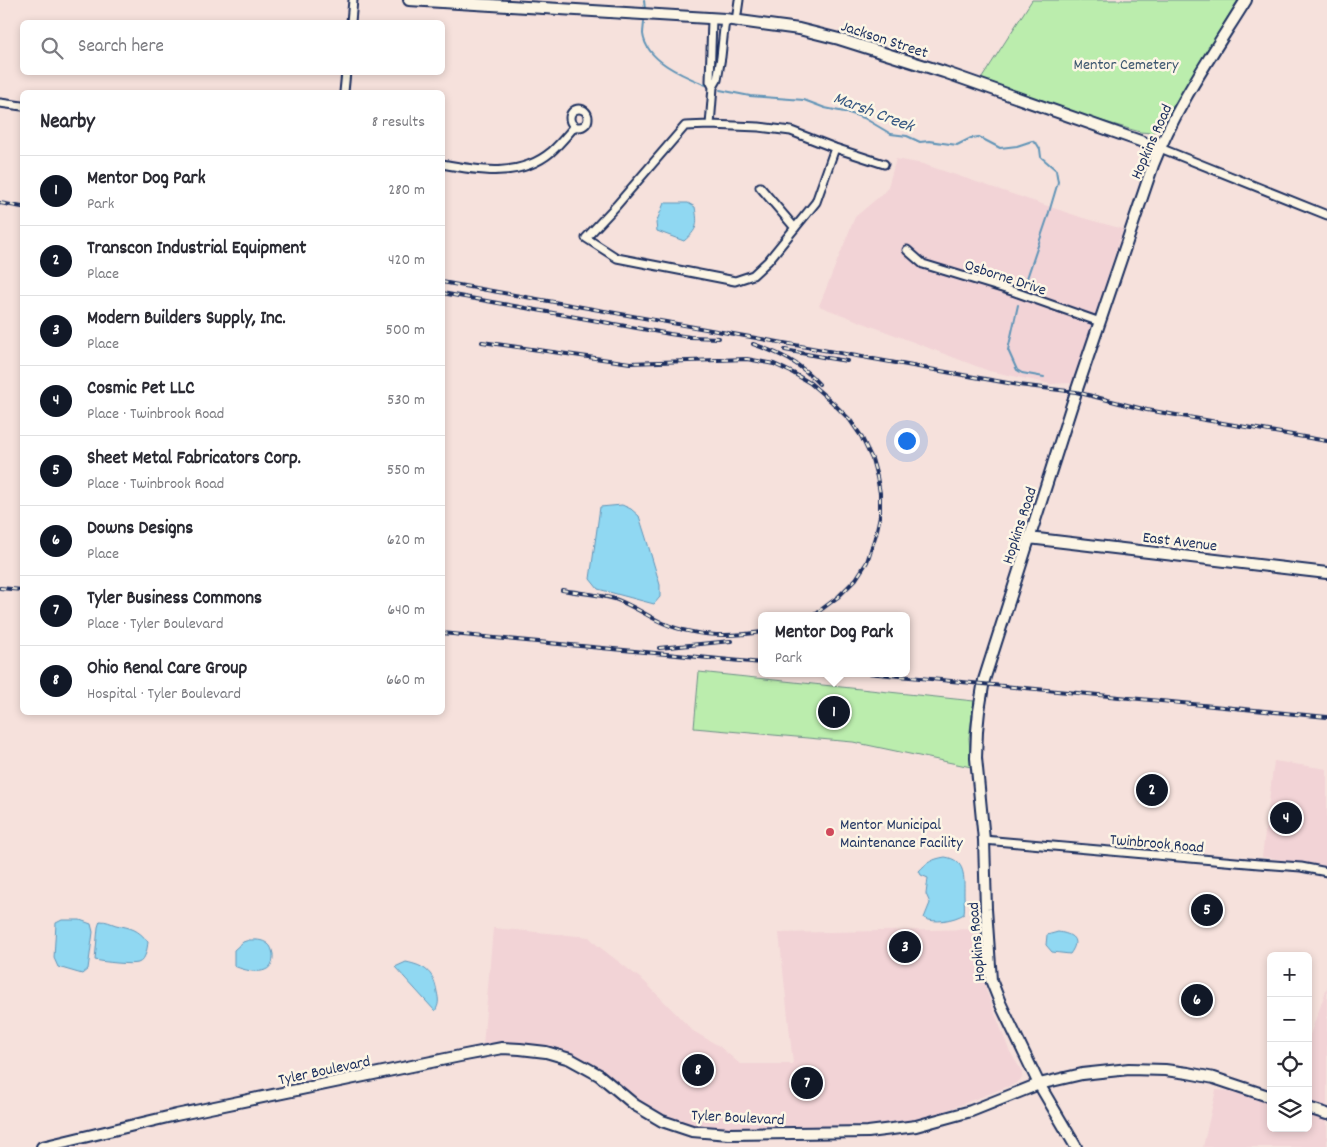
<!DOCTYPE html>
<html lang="en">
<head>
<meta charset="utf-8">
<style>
	:root { --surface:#fff; --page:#f2f2f3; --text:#2b2b33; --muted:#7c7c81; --line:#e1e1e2; --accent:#111827 }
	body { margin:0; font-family:Dekko,sans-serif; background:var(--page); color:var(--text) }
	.controls { position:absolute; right:15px; bottom:15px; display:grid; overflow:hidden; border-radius:8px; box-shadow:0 2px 8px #0003 }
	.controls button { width:45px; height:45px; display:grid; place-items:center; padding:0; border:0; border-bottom:1px solid var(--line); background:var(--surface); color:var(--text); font:25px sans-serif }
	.you { position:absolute; left:906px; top:440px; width:18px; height:18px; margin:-12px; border:4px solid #fff; border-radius:50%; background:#1a73e8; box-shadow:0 0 0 8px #1a73e833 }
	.badge { display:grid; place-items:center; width:32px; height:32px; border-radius:50%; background:var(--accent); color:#fff; font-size:16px; font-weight:700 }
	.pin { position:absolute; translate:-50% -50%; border:2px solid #fff; box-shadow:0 1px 5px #0006 }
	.popup { position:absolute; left:758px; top:612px; width:152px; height:65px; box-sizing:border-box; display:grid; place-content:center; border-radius:8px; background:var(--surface); filter:drop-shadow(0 1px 4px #0005); font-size:16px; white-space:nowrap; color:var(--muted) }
	.popup b { font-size:19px; color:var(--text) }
	.popup::after { content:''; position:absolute; left:50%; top:100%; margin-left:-10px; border:10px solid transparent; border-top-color:var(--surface) }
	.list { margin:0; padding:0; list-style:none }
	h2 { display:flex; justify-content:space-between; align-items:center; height:65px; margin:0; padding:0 20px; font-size:21px }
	h2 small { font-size:16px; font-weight:400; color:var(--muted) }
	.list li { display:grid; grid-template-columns:32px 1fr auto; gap:15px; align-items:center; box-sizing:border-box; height:70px; padding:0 20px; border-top:1px solid var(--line) }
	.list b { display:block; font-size:19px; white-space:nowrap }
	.list p { margin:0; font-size:16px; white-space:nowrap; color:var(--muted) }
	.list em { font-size:16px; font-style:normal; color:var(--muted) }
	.icon { flex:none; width:28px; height:28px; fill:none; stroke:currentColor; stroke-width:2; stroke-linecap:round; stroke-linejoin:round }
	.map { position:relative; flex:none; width:1327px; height:1147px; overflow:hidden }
	.search { position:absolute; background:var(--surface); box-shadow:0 2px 8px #0003; left:20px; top:20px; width:425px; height:55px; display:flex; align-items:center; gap:12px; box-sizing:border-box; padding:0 18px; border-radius:8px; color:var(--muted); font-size:19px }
	.panel { position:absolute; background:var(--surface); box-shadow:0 2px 8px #0003; left:20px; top:90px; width:425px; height:625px; border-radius:8px }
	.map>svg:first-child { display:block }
	.built { fill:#f2d3d6 }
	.green { fill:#bbedad; stroke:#6b8e86 }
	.water { fill:#90d8f2; stroke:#6194b7 }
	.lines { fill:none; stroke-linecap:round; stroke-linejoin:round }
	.stream { stroke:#6194b7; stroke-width:2 }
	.street-casing { stroke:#1b2f5e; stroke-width:11 }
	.secondary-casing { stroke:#1b2f5e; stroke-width:14 }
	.street { stroke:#fcf5e5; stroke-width:7 }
	.secondary { stroke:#fcf5e5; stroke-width:10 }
	.rail-casing { stroke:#1b2f5e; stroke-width:4 }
	.rail { stroke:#fcf5e5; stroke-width:2; stroke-dasharray:5.5; stroke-linecap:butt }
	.poi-dot { fill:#d1495b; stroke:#fcf5e5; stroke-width:2 }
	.labels { text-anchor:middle; stroke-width:5; stroke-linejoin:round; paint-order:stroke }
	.street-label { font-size:16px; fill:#1b2f5e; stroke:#fcf5e5 }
	.park-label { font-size:16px; fill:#3b556e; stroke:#fcf5e5 }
	.poi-label { font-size:16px; fill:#1b2f5e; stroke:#fcf5e5; text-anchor:start }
	.water-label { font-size:18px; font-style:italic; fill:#385983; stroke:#fcf5e5 }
</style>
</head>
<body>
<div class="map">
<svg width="1327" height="1147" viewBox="0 0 1327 1147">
	<rect width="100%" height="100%" fill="#f6e1dc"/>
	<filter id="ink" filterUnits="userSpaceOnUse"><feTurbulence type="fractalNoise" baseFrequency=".02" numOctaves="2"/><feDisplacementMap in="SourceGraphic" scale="10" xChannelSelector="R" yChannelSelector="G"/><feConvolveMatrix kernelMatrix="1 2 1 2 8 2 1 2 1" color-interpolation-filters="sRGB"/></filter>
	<g filter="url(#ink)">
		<path class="built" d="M896,159L923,164L1083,218L1123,229L1073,383L1051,384L989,371L819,306L855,217L887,190Z
			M1274,761L1327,769V866L1262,857Z
			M493,928L589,937L597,945L645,982L693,1031L719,1046L740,1064H793L779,933L980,929L982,971L986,990L1009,1050L1022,1072V1078L1017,1083L924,1119L898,1124L740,1130L695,1127L663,1114L646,1105L611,1076L574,1055L551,1047L527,1044H498L483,1046Z
			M1327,988V1147H1203L1216,1090L1232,1091L1271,1104V1128H1308V1040Z"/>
		<path class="green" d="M1032,0H1238L1159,129L1152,133L1140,132L1064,110L980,81Z
			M699,672L974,701L969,738L971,767L853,742L694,728Z"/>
		<path class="water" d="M664,203H688L695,207C698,225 698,229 684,241L657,231L656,223Z
			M622,505L631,509L639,516L646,538L660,585V597L654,604L598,589L590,579L600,507Z
			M945,857C966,860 964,877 964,894C964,901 965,907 964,914C954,920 934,924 924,918L930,903L926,894L928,878L921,875L919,871C927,862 933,859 945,857Z
			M62,920H80L91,924L93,932L88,969L82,974L58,967L54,958L56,923Z
			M100,921C107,921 110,923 116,925C131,928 138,929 148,942C147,949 146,960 138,963C131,965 103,962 95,960L98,927Z
			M1058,932C1072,934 1081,939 1070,954L1052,952L1046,945L1047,935Z
			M249,940C255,940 262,939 268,944C271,946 272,950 273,954C275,978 248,972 234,966V950L243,942Z
			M406,962C426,966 434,973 437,992C439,1000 439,1005 435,1011L395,967Z"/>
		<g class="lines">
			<path class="stream" d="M644,0L645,10
				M644,22C644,25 643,30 643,34C646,61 684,76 706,85
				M720,90L750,96L804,100L825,108L849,113L864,118L891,134L907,136L920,142L929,141L957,145L971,138L979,137L1000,148L1017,146L1032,141L1037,144L1040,149L1041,157L1056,170L1058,182L1047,219L1023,290
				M1018,305L1008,350L1017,370L1022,373L1044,377"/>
			<defs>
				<path id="street" d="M712,19L710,81L713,87
					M736,21L739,0
					M351,22L353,0
					M344,92L346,72
					M0,103L22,106
					M570 118a9 9 0 1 1 18 0a9 9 0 1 1-18 0Z
					M710,125L713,87L717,80L721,57L725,19
					M835,148L816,202L768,261L753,275L735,281L617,258L586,238L616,206L685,126L710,125L759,127L791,131L835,148L884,164
					M1160,148L1327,215
					M442,164C479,171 520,178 551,152C560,144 567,135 575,126
					M760,187L795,228
					M907,250L923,264L1015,292L1100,322
					M984,840L1259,864L1301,867L1327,872"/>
				<path id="secondary" d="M409,0L725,19L799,29L839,39L944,72L1160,148
					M1029,538L1327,573
					M1308,1108L1327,1114
					M42,1147L176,1115L460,1056L502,1048L520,1049L546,1052L570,1059L599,1075L635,1105L662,1121L692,1131L729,1134L868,1132L916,1126L971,1111L1039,1084L1082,1074L1129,1069L1165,1070L1188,1073L1214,1078L1271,1097
					M1076,1147L1039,1084L1001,1005L991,980L986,909L984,840L976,758L977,731L979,711L984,680L1076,392L1153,165C1176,106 1213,53 1246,0"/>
			</defs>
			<use href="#street" class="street-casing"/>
			<use href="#secondary" class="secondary-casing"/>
			<use href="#street" class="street"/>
			<use href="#secondary" class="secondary"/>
			<defs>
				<path id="rail" d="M0,203L22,207
					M442,282L1019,385L1076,392L1147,410L1327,441
					M442,293L670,334L690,337L719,338
					M482,342L630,363L747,359L774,364L793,373L810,383L832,402L850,420L861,436L872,459L877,477L880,493V516L876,534L867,562L856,579L838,597L818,612L811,616
					M753,344C781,354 799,362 819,384
					M785,350L828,358L847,361
					M0,588L22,590
					M562,590C579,593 598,594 615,599C632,605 647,616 663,623C694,637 729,637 762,632
					M442,633L762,663
					M659,648L731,641
					M868,673L1327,717"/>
			</defs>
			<use href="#rail" class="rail-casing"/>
			<use href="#rail" class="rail"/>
		</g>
	</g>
	<circle class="poi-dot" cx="830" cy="832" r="5"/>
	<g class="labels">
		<g class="street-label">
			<text transform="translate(885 38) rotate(18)" y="6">Jackson Street</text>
			<text transform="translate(1150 141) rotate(-66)" y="6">Hopkins Road</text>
			<text transform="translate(1006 276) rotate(18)" y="6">Osborne Drive</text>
			<text transform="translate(1018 525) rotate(-72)" y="6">Hopkins Road</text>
			<text transform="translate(1180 540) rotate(7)" y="6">East Avenue</text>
			<text transform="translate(1157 842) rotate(5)" y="6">Twinbrook Road</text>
			<text transform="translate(975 942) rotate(-95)" y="6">Hopkins Road</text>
			<text transform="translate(324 1069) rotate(-12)" y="6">Tyler Boulevard</text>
			<text transform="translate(738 1116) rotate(3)" y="6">Tyler Boulevard</text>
		</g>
		<g class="park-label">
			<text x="1126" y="69">Mentor Cemetery</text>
		</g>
		<g class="poi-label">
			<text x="840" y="829">Mentor Municipal<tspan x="840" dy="18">Maintenance Facility</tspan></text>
		</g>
		<g class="water-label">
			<text transform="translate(874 111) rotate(21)" y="6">Marsh Creek</text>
		</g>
	</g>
</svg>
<div class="controls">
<button>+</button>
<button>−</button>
<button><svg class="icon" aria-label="locate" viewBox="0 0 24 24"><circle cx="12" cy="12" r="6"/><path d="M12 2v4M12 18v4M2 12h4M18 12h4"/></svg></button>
<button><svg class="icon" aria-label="layers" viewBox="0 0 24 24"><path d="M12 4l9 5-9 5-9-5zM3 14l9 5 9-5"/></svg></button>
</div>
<div class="you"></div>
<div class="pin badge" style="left:834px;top:712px">1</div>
<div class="popup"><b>Mentor Dog Park</b>Park</div>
<div class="pin badge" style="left:1152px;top:790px">2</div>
<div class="pin badge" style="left:905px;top:947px">3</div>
<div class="pin badge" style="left:1286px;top:818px">4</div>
<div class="pin badge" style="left:1207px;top:910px">5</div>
<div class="pin badge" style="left:1197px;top:1000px">6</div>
<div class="pin badge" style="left:807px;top:1083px">7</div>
<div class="pin badge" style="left:698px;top:1070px">8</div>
<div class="search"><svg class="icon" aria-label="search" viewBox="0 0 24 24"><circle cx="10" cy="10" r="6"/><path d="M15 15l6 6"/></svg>Search here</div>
<section class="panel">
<h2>Nearby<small>8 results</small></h2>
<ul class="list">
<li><span class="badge">1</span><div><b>Mentor Dog Park</b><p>Park</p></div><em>280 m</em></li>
<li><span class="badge">2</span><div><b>Transcon Industrial Equipment</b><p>Place</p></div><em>420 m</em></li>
<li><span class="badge">3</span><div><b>Modern Builders Supply, Inc.</b><p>Place</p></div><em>500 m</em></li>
<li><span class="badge">4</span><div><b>Cosmic Pet LLC</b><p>Place · Twinbrook Road</p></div><em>530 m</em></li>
<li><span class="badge">5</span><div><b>Sheet Metal Fabricators Corp.</b><p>Place · Twinbrook Road</p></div><em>550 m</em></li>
<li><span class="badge">6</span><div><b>Downs Designs</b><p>Place</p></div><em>620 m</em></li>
<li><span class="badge">7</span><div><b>Tyler Business Commons</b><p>Place · Tyler Boulevard</p></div><em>640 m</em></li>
<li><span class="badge">8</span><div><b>Ohio Renal Care Group</b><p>Hospital · Tyler Boulevard</p></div><em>660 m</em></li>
</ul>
</section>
</div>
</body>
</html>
